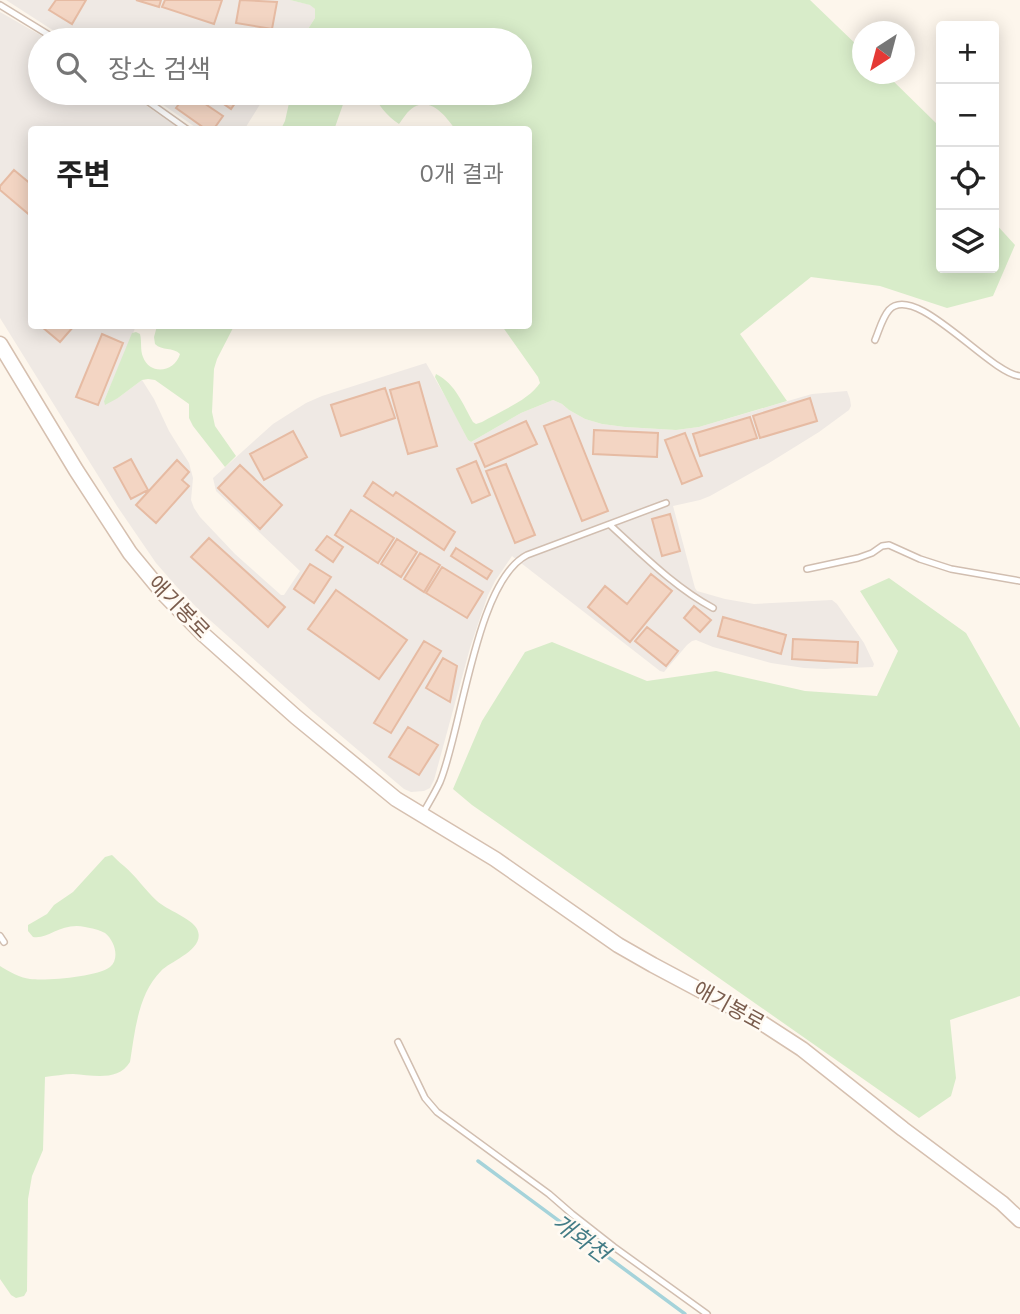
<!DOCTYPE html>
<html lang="ko">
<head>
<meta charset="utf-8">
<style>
	:root { --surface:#fff; --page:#f2f2f2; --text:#222; --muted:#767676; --line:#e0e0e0 }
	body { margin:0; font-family:Inter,"Noto Sans KR",sans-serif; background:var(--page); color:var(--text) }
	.controls { position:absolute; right:21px; top:21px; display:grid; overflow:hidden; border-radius:7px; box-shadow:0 4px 18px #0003 }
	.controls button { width:63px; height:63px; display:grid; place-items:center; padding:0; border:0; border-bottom:2px solid var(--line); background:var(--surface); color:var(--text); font:35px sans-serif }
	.compass { position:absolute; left:852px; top:21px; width:63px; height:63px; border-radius:50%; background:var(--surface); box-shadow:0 4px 18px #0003; rotate:216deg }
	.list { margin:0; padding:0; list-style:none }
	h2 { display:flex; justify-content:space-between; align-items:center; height:91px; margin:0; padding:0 28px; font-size:30px }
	h2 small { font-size:23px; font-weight:400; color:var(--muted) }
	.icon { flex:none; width:38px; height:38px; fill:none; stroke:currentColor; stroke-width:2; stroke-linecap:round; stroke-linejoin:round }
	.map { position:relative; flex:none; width:1020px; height:1314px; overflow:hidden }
	.search { position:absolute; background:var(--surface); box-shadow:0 4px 18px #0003; left:28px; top:28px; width:504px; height:77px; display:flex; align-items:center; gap:18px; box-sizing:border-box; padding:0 24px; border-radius:38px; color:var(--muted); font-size:26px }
	.panel { position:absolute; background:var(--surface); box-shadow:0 4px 18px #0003; left:28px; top:126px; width:504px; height:203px; border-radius:7px }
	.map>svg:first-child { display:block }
	.industrial { fill:#efe9e4 }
	.green { fill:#d8ecc9 }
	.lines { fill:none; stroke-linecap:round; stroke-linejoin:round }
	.stream { stroke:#a5d3da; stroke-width:3.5 }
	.building { fill:#f3d5c3; stroke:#e6bba3; stroke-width:2 }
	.service-casing { stroke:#d1beb0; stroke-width:8 }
	.secondary-casing { stroke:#d6c0b0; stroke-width:17 }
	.service { stroke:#fff; stroke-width:5 }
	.secondary { stroke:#fff; stroke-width:14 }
	.labels { text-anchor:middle; stroke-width:5; stroke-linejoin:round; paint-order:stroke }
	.street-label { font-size:21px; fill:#7a5c4d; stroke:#fffaf3 }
	.water-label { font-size:23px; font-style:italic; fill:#437c86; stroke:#fffaf3 }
</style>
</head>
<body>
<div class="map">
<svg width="1020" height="1314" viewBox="0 0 1020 1314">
	<rect width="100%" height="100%" fill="#fdf6ec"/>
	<path class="industrial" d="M6,0H290L311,5L315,9L316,14L315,18L301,40H68Z
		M0,12L49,40H40V93H128L180,129L32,130V326H136L104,401L118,398L142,380L154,399L169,431L189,463L193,478L191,500L194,508L200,517L235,554L281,595H284L300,571L216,491L213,478L273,424L306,403L322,396L426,363L453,410L468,440L471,442L521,413L553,400L562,404L569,410L585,419L602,424L625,427L676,430L699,427L812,394L847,391L850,399L851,406L849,410L819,432L769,463L710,496L700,500L673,506L695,588L697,591L725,599L754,604L832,600L837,604L864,643L874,664L873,667L825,669L804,668L771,663L713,647L696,640L692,641L687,645L664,672L660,671L512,556L495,581L488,595L482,612L470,648L434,780L430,788L424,791L411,792L404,789L313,712L202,613L177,587L156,563L117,506L0,318Z
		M146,93H267L244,130L198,129Z"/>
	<path class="green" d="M290,0H810L862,50V74H886L938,125L941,131V268H994V222L1015,245L993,296L947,308L880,286L811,277L740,334L787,401L699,427L676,430L625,427L602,424L585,419L569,410L562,404L553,400L521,413L471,442L468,440L435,377L436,374C456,384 463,405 473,422L476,424L482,422C499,412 529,400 540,383L538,377L502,326H528V130L455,129C446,117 432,97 414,107C407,111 403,119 399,124C386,116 379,104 371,93H520V40H301L315,18V9L310,5Z
		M281,93H347L334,130L281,129L285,121L289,103Z
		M157,326H234L217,359L214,369L212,412L215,426L236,456L225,467L193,426L189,418V404L155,380L148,379L142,380L118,398L105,405L104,401L132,333L136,332L140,334C142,342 140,350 143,357C150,376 175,372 180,354C173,347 162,351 155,344L154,337Z
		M889,578L966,633L1020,728V996L950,1020L956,1078L951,1096L919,1118L472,805L453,789L482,721L525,652L552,642L647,681L716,671L805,691L877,696L898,651L860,591Z
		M112,855C116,859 119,862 124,866C136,876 145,890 157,901C167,910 191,918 197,929C207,949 170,961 161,971C138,994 135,1031 130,1062C118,1082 92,1075 73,1074C64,1074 54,1076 45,1077L43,1150L32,1176L28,1199L27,1291L24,1296L16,1298L11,1295L0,1279V966C8,971 20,978 30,979C47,981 97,977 110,967C120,959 115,941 105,933C100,930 91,928 85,927C61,922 48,940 33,937L28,931V925L47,914L54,905L73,892L105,857Z"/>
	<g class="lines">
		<path class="stream" d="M478,1161L685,1314"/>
	</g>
	<path class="building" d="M56,0H86L72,24L49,10Z
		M136,0H161L159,7Z
		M165,0H222L214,24L162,7Z
		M240,0L277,2L272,29L236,23Z
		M187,93H189L223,116L213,130H207L176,108Z
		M208,93H242L231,109Z
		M14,170L32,185V217L0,190V186Z
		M44,326H74L60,342L42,327Z
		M102,334L123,343L98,405L76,397Z
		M419,382L437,446L408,454L390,390Z
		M385,388L395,418L341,436L331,405Z
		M810,398L817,421L760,438L753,416Z
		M570,416L608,511L582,521L544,426Z
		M750,417L757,438L700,456L693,434Z
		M526,421L537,444L485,467L475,444Z
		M594,430L658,433L657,457L593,454Z
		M293,431L307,457L264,480L250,454Z
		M685,433L702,476L682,484L665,440Z
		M131,459L148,490L131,499L114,468Z
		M177,460L189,472L182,480L189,486L156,523L136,505Z
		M476,461L490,495L472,503L457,469Z
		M506,464L535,535L515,543L486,471Z
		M240,465L282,505L260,529L218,488Z
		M373,482L393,496L396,492L455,532L444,550L364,496Z
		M351,510L394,538L378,563L335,535Z
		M670,514L680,551L662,556L652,519Z
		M327,536L343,547L333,562L316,550Z
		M209,538L285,607L268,627L191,557Z
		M397,539L417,552L401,577L381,564Z
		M456,548L492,571L487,579L451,556Z
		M420,553L440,565L424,592L404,579Z
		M310,564L331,577L314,603L294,589Z
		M442,567L483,592L467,618L426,593Z
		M651,574L672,591L630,642L588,607L605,586L627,604Z
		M336,590L407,640L379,679L308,629Z
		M694,606L711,620L700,632L684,618Z
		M723,617L786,635L781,654L718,636Z
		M647,627L678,651L666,666L635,641Z
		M793,639L858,642L857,663L792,659Z
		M424,641L441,651L391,733L374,723Z
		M443,658L457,666L450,702L426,688Z
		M408,727L438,745L419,775L389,757Z"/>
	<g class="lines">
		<defs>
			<path id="service" d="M0,5L57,40
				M136,93L188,130
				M875,340C879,331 882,318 889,310C915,281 990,374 1020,376
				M610,525C642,554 674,587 713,608
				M807,569L858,558L872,553L882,546L889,545L920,559L951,569L1020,581
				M422,815C428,804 435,793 440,782C462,729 476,581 527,555L666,503
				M0,936L4,942
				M398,1042L425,1098L437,1112L549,1194L572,1214L614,1247L707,1314"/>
			<path id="secondary" d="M0,344L76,470L130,553L163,593L204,635L296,717L396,799L495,859L618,945L653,965L762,1023L802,1049L903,1129L1002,1203L1020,1220"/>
		</defs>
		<use href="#service" class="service-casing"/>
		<use href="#secondary" class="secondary-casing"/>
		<use href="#service" class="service"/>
		<use href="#secondary" class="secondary"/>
	</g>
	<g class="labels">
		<g class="street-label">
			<text transform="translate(179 607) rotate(46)" y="7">애기봉로</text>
			<text transform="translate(729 1006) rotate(29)" y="7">애기봉로</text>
		</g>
		<g class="water-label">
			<text transform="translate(581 1238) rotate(36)" y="8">개화천</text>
		</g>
	</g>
</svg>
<div class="controls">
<button>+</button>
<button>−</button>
<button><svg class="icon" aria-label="locate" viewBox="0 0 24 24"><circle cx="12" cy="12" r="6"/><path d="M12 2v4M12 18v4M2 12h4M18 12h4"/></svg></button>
<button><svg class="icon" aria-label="layers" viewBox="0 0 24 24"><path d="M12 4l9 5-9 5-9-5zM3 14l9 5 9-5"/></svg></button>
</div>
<svg class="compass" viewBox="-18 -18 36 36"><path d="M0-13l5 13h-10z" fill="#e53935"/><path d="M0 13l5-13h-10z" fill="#767676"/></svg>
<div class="search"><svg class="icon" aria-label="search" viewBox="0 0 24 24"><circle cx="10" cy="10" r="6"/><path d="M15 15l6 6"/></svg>장소 검색</div>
<section class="panel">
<h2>주변<small>0개 결과</small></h2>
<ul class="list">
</ul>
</section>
</div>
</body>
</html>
